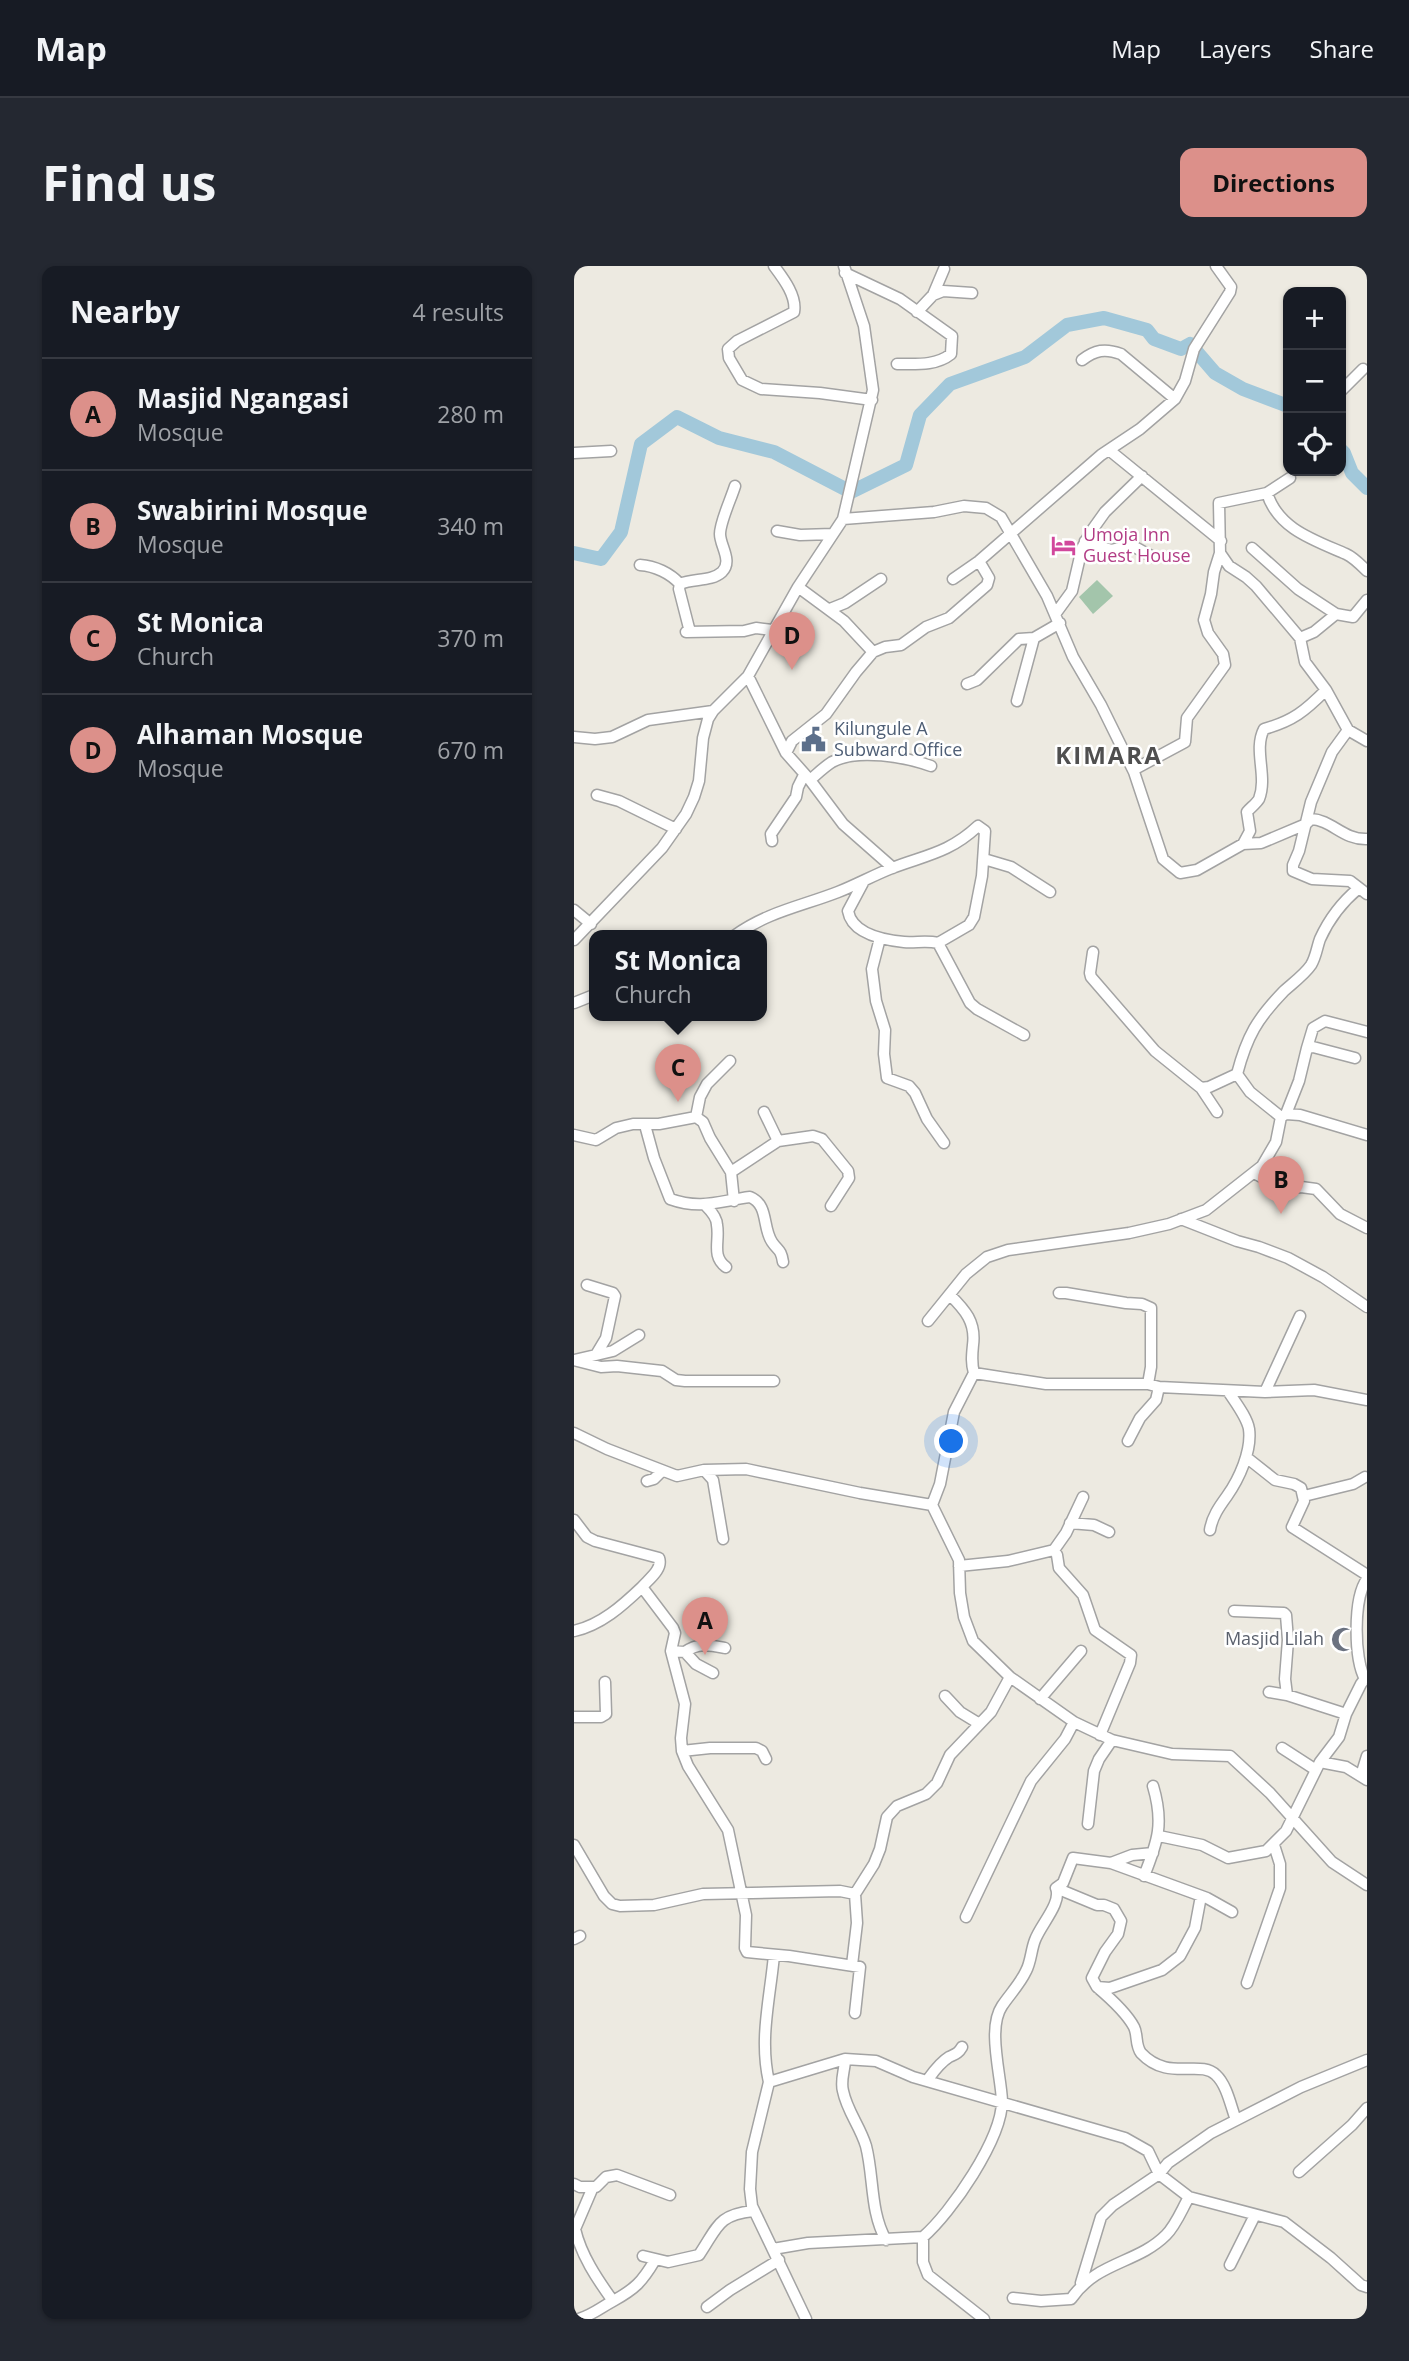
<!DOCTYPE html>
<html lang="en">
<head>
<meta charset="utf-8">
<style>
	:root { --surface:#171b24; --page:#242831; --text:#f1f3f6; --muted:#9ea1a6; --line:#363941; --accent:#dc908a }
	body { margin:0; font-family:"Open Sans",sans-serif; background:var(--page); color:var(--text) }
	.controls { position:absolute; right:21px; top:21px; display:grid; overflow:hidden; border-radius:14px; box-shadow:0 2px 5px #0004 }
	.controls button { width:63px; height:63px; display:grid; place-items:center; padding:0; border:0; border-bottom:2px solid var(--line); background:var(--surface); color:var(--text); font:35px sans-serif }
	.you { position:absolute; left:378px; top:1176px; width:24px; height:24px; margin:-18px; border:5px solid #fff; border-radius:50%; background:#1a73e8; box-shadow:0 0 0 10px #1a73e833 }
	.badge { display:grid; place-items:center; width:46px; height:46px; border-radius:50%; background:var(--accent); color:#111; font-size:23px; font-weight:700 }
	.pin { position:absolute; translate:-50% -58px; filter:drop-shadow(0 2px 4px #0008) }
	.pin::after { content:''; position:absolute; top:37px; width:24px; height:21px; background:inherit; clip-path:polygon(0 0,100% 0,50% 100%) }
	.popup { position:absolute; left:15px; top:664px; width:178px; height:91px; box-sizing:border-box; display:grid; place-content:center; border-radius:14px; background:var(--surface); filter:drop-shadow(0 2px 5px #0005); font-size:23px; white-space:nowrap; color:var(--muted) }
	.popup b { font-size:26px; color:var(--text) }
	.popup::after { content:''; position:absolute; left:50%; top:100%; margin-left:-14px; border:14px solid transparent; border-top-color:var(--surface) }
	.list { margin:0; padding:0; list-style:none }
	h2 { display:flex; justify-content:space-between; align-items:center; height:91px; margin:0; padding:0 28px; font-size:30px }
	h2 small { font-size:23px; font-weight:400; color:var(--muted) }
	.list li { display:grid; grid-template-columns:46px 1fr auto; gap:21px; align-items:center; box-sizing:border-box; height:112px; padding:0 28px; border-top:2px solid var(--line) }
	.list b { display:block; font-size:26px; white-space:nowrap }
	.list p { margin:0; font-size:23px; white-space:nowrap; color:var(--muted) }
	.list em { font-size:23px; font-style:normal; color:var(--muted) }
	.icon { flex:none; width:38px; height:38px; fill:none; stroke:currentColor; stroke-width:2; stroke-linecap:round; stroke-linejoin:round }
	.map { position:relative; flex:none; width:793px; height:2053px; overflow:hidden; border-radius:14px }
	header { display:flex; align-items:center; gap:42px; box-sizing:border-box; height:98px; padding:0 35px; background:var(--surface); border-bottom:2px solid var(--line) }
	header strong { font-size:33px }
	nav { display:flex; gap:38px; margin-inline-start:auto; font-size:24px }
	.intro { display:flex; align-items:center; justify-content:space-between; box-sizing:border-box; height:168px; padding:0 42px }
	h1 { margin:0; font-size:49px }
	.button { padding:18px 32px; border-radius:14px; background:var(--accent); color:#111; font-size:24px; font-weight:700 }
	main { display:flex; gap:42px; padding:0 42px }
	aside { flex:1; background:var(--surface); border-radius:14px; box-shadow:0 2px 5px #0004 }
	.map>svg:first-child { display:block }
	.cemetery { fill:#a3c5ab }
	.lines { fill:none; stroke-linecap:round; stroke-linejoin:round }
	.river { stroke:#a2c8da; stroke-width:14 }
	.minor-casing { stroke:#a3a3a3; stroke-width:13 }
	.minor { stroke:#fff; stroke-width:10 }
	.labels { text-anchor:middle; stroke-width:5; stroke-linejoin:round; paint-order:stroke }
	.hotel-label { font-size:18px; fill:#b23c85; stroke:#fff; text-anchor:start }
	.service-label { font-size:18px; fill:#4e5e75; stroke:#fff; text-anchor:start }
	.worship-label { font-size:18px; fill:#5b616d; stroke:#fff; text-anchor:end }
	.district-label { font-size:24px; font-weight:bold; letter-spacing:2px; fill:#4f4f4f; stroke:#fff }
</style>
</head>
<body>
<header>
<strong>Map</strong>
<nav><a>Map</a><a>Layers</a><a>Share</a></nav>
</header>
<div class="intro"><h1>Find us</h1><a class="button">Directions</a></div>
<main>
<aside>
<h2>Nearby<small>4 results</small></h2>
<ul class="list">
<li><span class="badge">A</span><div><b>Masjid Ngangasi</b><p>Mosque</p></div><em>280 m</em></li>
<li><span class="badge">B</span><div><b>Swabirini Mosque</b><p>Mosque</p></div><em>340 m</em></li>
<li><span class="badge">C</span><div><b>St Monica</b><p>Church</p></div><em>370 m</em></li>
<li><span class="badge">D</span><div><b>Alhaman Mosque</b><p>Mosque</p></div><em>670 m</em></li>
</ul>
</aside>
<div class="map">
<svg width="793" height="2053" viewBox="0 0 793 2053">
	<rect width="100%" height="100%" fill="#edeae1"/>
	<path class="cemetery" d="M523,314L539,330L519,348L505,331Z"/>
	<g class="lines">
		<path class="river" d="M767,184L770,187L778,207L793,222
			M0,287L27,293L47,266L67,178L103,151L145,172L200,186L277,226L332,199L346,149L376,118L451,91L493,59L530,52L573,64L580,73L607,83L616,78L641,107L669,123L714,140"/>
		<defs>
			<path id="minor" d="M200,0C209,12 223,30 220,46L163,75L154,83L155,92L168,114L187,123L246,127L298,134
				M271,7L326,33L378,70L377,88C362,100 342,98 323,98
				M359,29L369,25L398,27
				M343,46L359,29L370,3
				M508,94C521,84 531,82 547,88L601,133
				M767,125L789,103
				M535,184L647,275
				M0,187L37,185
				M693,227C704,263 740,274 772,288C779,291 787,299 793,305
				M269,253L360,246L390,240L412,242L427,251L473,330L499,391L527,439L560,506L589,593L606,607L623,604L669,578L687,577L732,558L737,553C758,554 769,574 793,573
				M203,265L226,269L259,268
				M511,275L537,284L557,279L579,291
				M678,282L724,323L762,348
				M646,287L655,300L672,311L682,320L726,372L731,396L752,424L774,464L793,475
				M66,299C81,300 96,307 106,318
				M379,313L405,295L527,189L566,163L601,133L611,115L620,83L656,26L657,21L642,0
				M224,321L270,355L299,386
				M256,343L271,337L307,313
				M482,347L498,325L508,282L516,267L531,246L568,210
				M112,366L170,365L182,362L198,364
				M116,366L105,323L106,318C119,312 137,316 148,306C159,295 146,280 146,268C146,256 157,233 161,220
				M726,372L740,366L762,348L779,351L793,334
				M174,410L212,487L236,514L269,558L319,602
				M393,418L403,414L445,373L460,372L486,357
				M443,435L460,372
				M774,464L758,486L737,536L725,585L719,599V605L738,613L776,615L793,628
				M0,471L21,473L38,471L74,454L139,445
				M212,487L218,475L252,448L282,406L299,386L311,381L327,379L352,361L375,352L413,319L415,312L405,295
				M559,504L611,476L613,452L651,399L649,388L634,367L630,354L637,328L640,306L646,287L645,237L693,227L716,212
				M236,514C243,508 250,501 258,496C283,482 332,491 357,500
				M23,529L45,535L102,563
				M198,575L197,568L222,531L224,521L230,509
				M669,578L676,565L673,546C676,542 682,538 685,533C694,510 679,484 690,463C719,455 731,445 752,424
				M410,593L437,601L476,626
				M290,615L274,645C278,668 310,674 330,676C342,677 352,674 364,677L396,737L403,743L450,769
				M0,644L17,658
				M160,670C193,646 228,640 264,626C282,619 300,609 318,602C352,589 375,587 404,560L411,565L408,610L400,651L395,659L364,677
				M306,672L298,703L302,735L311,764L310,788L313,812L335,820L341,827L353,853L370,877
				M0,674L88,582L112,548L120,531L125,515L129,472L134,453L139,445L174,410L224,321L269,253L299,124L290,60L270,0
				M519,686L516,707L517,711L581,785L627,822L635,821L663,808
				M0,737L20,729
				M733,782L739,762L751,755L793,766
				M627,822L643,846
				M190,846L204,875
				M712,848L725,815L733,782L739,781L781,792
				M122,851L129,856L136,872L157,906
				M707,851L676,826L663,808C673,770 683,753 710,725C719,717 731,708 737,699C742,691 743,681 746,673C755,653 768,636 785,622
				M71,859L80,892L96,933C127,944 145,935 176,931C195,939 188,961 198,976C204,985 207,983 209,996
				M0,869L22,874L42,862L59,858H85L122,851L126,831L133,818L156,795
				M680,907L710,923L727,921L742,923L766,948L793,962
				M160,935L157,906L204,875L239,870L248,873L274,905L275,912L257,940
				M132,940C137,945 143,952 143,959C146,975 137,990 152,1001
				M607,953L663,975L685,981L714,992L749,1011L793,1041
				M13,1019L39,1027L41,1030L32,1072L23,1087
				M485,1027H492L552,1037L568,1038L577,1042V1101L574,1118
				M354,1055L392,1008L413,991L434,984L555,967L595,958L632,944L688,900L702,876L707,851L712,848L726,849L793,869
				M0,1094L27,1101L43,1100L88,1105L102,1114L111,1115H200
				M1,1094L39,1085L65,1069
				M400,1107L472,1118H574L585,1121L691,1126L740,1124L793,1134
				M691,1126L726,1050
				M0,1167L33,1183L103,1210L130,1204L172,1203L286,1227L358,1239L385,1294L386,1327L390,1351L399,1375L436,1411L500,1456L538,1474L598,1488L656,1490L696,1527L758,1596L793,1619
				M554,1175L566,1152L582,1134L585,1121
				M672,1191L701,1214L720,1218L727,1222L730,1235L718,1261L793,1309
				M130,1204L139,1214L149,1273
				M73,1215L80,1213L88,1205
				M730,1230L779,1218L791,1211
				M509,1231L492,1267L480,1284L483,1289L485,1302L509,1329L521,1364L557,1389L556,1397L526,1469
				M358,1239L366,1218L380,1146L400,1107C397,1097 398,1089 399,1079C402,1056 391,1044 376,1029
				M0,1254L13,1271L21,1275L85,1292C89,1303 75,1313 68,1321L99,1362L101,1367L97,1385L111,1438L107,1472L108,1485L114,1500L154,1564L172,1649L171,1682L173,1686L215,1690L286,1701L281,1747
				M496,1257L520,1259L535,1266
				M636,1264C638,1251 645,1241 653,1230C665,1213 678,1185 675,1163C673,1151 661,1136 654,1125
				M385,1300L434,1295L480,1284
				M660,1345L710,1347L712,1349L714,1374L711,1413L713,1429
				M0,1365C27,1359 48,1340 68,1321
				M97,1385L111,1386L122,1398L139,1407
				M111,1386C124,1376 136,1379 151,1382
				M791,1413C780,1393 779,1332 793,1313
				M695,1426L713,1429L772,1448
				M371,1430L386,1446L404,1457
				M466,1433L507,1385
				M0,1451H27L32,1448L31,1416
				M708,1482L742,1504
				M108,1485L136,1482H182L188,1485L192,1493
				M746,1496L772,1501L793,1514
				M789,1510V1503L793,1490
				M514,1558L520,1505L525,1493L538,1474
				M585,1570L628,1579L654,1592L692,1585L712,1565L746,1496L765,1471L772,1448L787,1418L793,1410
				M0,1579L30,1630L38,1638L46,1640L80,1639L129,1628L266,1625L281,1628L300,1598L306,1583L313,1551L323,1540L352,1528L363,1517L376,1489L417,1446L436,1411
				M537,1597L558,1589L579,1587
				M570,1610C584,1575 590,1557 579,1520
				M482,1622L523,1639H530L540,1643L547,1655L544,1668L531,1686L518,1712L523,1721L536,1722L588,1704L606,1690L621,1662L627,1630
				M392,1651L457,1515L491,1473L500,1456
				M0,1673L6,1670
				M278,1699L283,1657L281,1628
				M673,1717L706,1622V1598L700,1579
				M523,1721C536,1732 552,1746 560,1761C564,1769 561,1779 567,1787C594,1816 626,1793 642,1809C653,1819 657,1841 662,1854
				M271,1793C271,1804 266,1814 269,1825C273,1845 286,1860 292,1880C300,1911 296,1946 312,1974
				M195,1816C185,1773 196,1733 200,1689
				M358,1816L355,1812C360,1805 367,1796 375,1791C381,1788 384,1788 388,1781
				M725,1906L778,1859L793,1842
				M0,1918L6,1921H22L32,1911L43,1909L96,1929
				M19,1921L1,1963C7,1989 23,2013 39,2035
				M349,1971V1996L354,2009L410,2053
				M199,1983L234,1977L349,1971C377,1947 428,1873 428,1835C427,1809 413,1762 428,1740C436,1728 446,1718 452,1705C457,1696 457,1684 461,1674C467,1658 488,1637 482,1622L489,1617L499,1592L537,1597L633,1632L658,1646
				M69,1990L94,1996L125,1989C144,1961 143,1949 179,1945
				M656,1999L681,1949
				M507,2017L527,1951L539,1939L585,1908L594,1897L637,1867L727,1821L793,1794
				M439,2032L467,2035L497,2033C523,1995 563,1998 592,1969C602,1959 608,1943 615,1931
				M133,2041L156,2024L205,1994
				M5,2053C20,2048 26,2042 39,2035C61,2023 68,2016 81,1994
				M232,2053L178,1940L176,1923L178,1886L195,1816L271,1793L302,1795L339,1811L551,1872L574,1885L585,1908L615,1931L710,1956L757,1992L787,2019L793,2021"/>
		</defs>
		<use href="#minor" class="minor-casing"/>
		<use href="#minor" class="minor"/>
	</g>
	<defs>
		<symbol id="hotel-bare" viewBox="-9 -9 18 18"><path d="M-6-4.5h1.5V1H6V5H4.5V3h-9V5H-6ZM-4 0a1.8 1.8 0 1 1 3.6 0ZM.5 0V-2.5h3Q6-2.5 6 0Z" fill="#d1479c" stroke="#fff" stroke-width="2.5" paint-order="stroke"/></symbol>
		<symbol id="civic-bare" viewBox="-9 -9 18 18"><path d="M-.6-6.5H3V-4.5H.6V-3L4-1V1h2V6H-6V1h2V-1L-.6-3ZM-1.2 2.5V6h2.4V2.5Z" fill="#5c6f8a" stroke="#fff" stroke-width="2.5" paint-order="stroke"/></symbol>
		<symbol id="mosque-bare" viewBox="-9 -9 18 18"><path d="M3.5-4.9A6 6 0 1 0 3.5 4.9A5 5 0 1 1 3.5-4.9Z" fill="#6b7280" stroke="#fff" stroke-width="2.5" paint-order="stroke"/></symbol>
	</defs>
	<g fill-rule="evenodd">
		<use href="#hotel-bare" x="472" y="262" width="35" height="35"/>
		<use href="#civic-bare" x="222" y="456" width="35" height="35"/>
		<use href="#mosque-bare" x="752" y="1356" width="35" height="35"/>
	</g>
	<g class="labels">
		<g class="hotel-label">
			<text x="509" y="275">Umoja Inn<tspan x="509" dy="21">Guest House</tspan></text>
		</g>
		<g class="service-label">
			<text x="260" y="469">Kilungule A<tspan x="260" dy="21">Subward Office</tspan></text>
		</g>
		<g class="worship-label">
			<text x="750" y="1379">Masjid Lilah</text>
		</g>
		<g class="district-label">
			<text x="535" y="498">KIMARA</text>
		</g>
	</g>
</svg>
<div class="controls">
<button>+</button>
<button>−</button>
<button><svg class="icon" aria-label="locate" viewBox="0 0 24 24"><circle cx="12" cy="12" r="6"/><path d="M12 2v4M12 18v4M2 12h4M18 12h4"/></svg></button>
</div>
<div class="you"></div>
<div class="pin badge" style="left:131px;top:1389px">A</div>
<div class="pin badge" style="left:707px;top:948px">B</div>
<div class="pin badge" style="left:104px;top:836px">C</div>
<div class="popup"><b>St Monica</b>Church</div>
<div class="pin badge" style="left:218px;top:404px">D</div>
</div>
</main>
</body>
</html>
